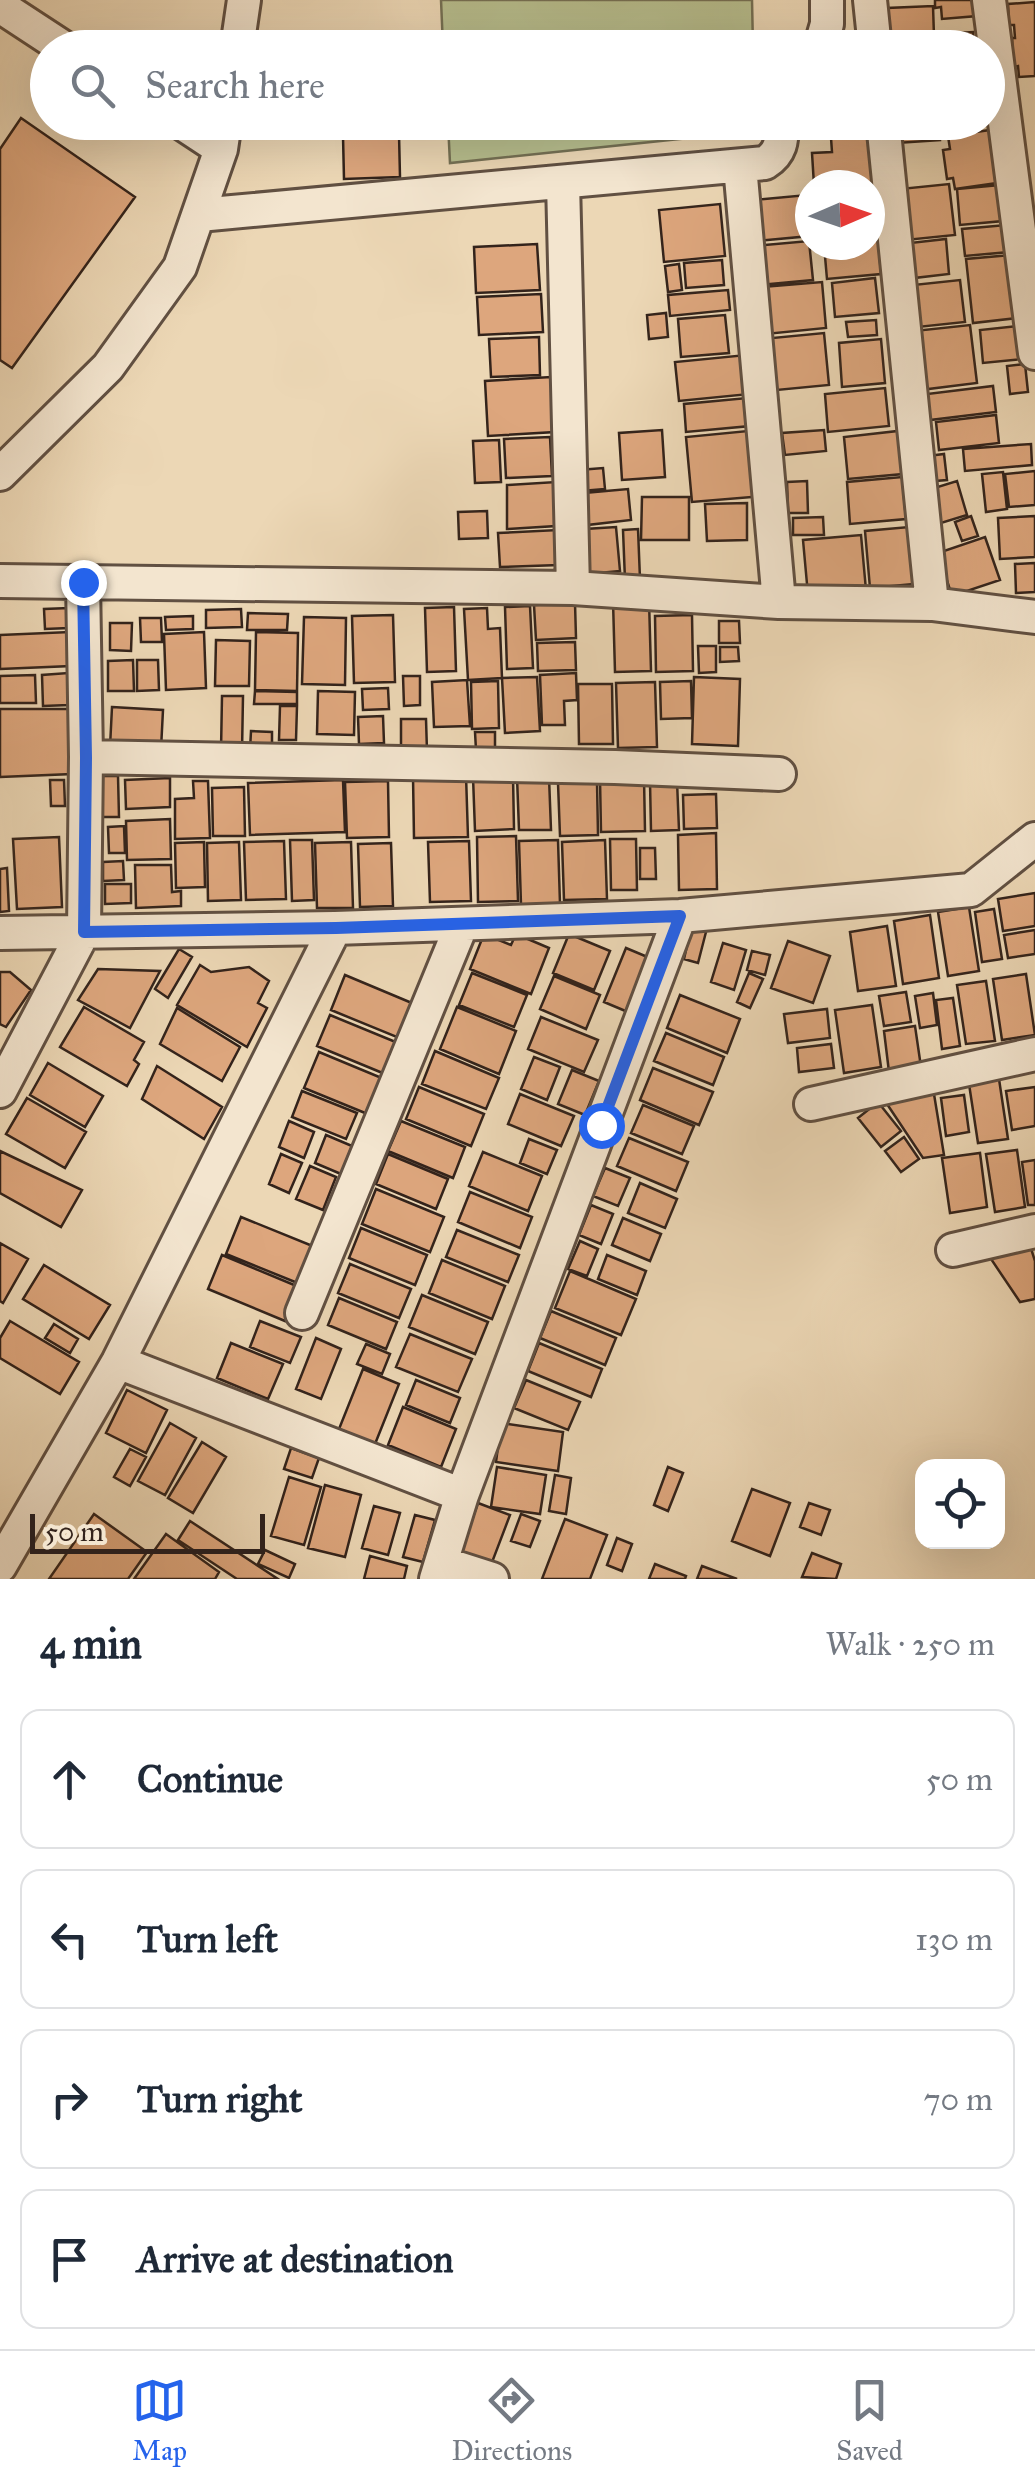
<!DOCTYPE html>
<html lang="en">
<head>
<meta charset="utf-8">
<style>
	:root { --surface:#fff; --page:#f6f6f7; --text:#1f2937; --muted:#747a83; --line:#e0e1e3; --accent:#2563eb }
	body { margin:0; font-family:"IM FELL Great Primer",serif; background:var(--page); color:var(--text) }
	.controls { position:absolute; right:30px; bottom:30px; display:grid; overflow:hidden; border-radius:20px; box-shadow:0 10px 40px #0002 }
	.controls button { width:90px; height:90px; display:grid; place-items:center; padding:0; border:0; border-bottom:2px solid var(--line); background:var(--surface); color:var(--text); font:50px sans-serif }
	.compass { position:absolute; left:795px; top:170px; width:90px; height:90px; border-radius:50%; background:var(--surface); box-shadow:0 10px 40px #0002; rotate:88deg }
	.scale { position:absolute; left:30px; bottom:25px; width:235px; box-sizing:border-box; padding-left:10px; border:5px solid #33231b; border-top:0; font-size:28px; line-height:35px; white-space:nowrap; color:#33231b; -webkit-text-stroke:8px #f3e5cf; paint-order:stroke }
	.stop { position:absolute; width:30px; height:30px; margin:-22px; border:8px solid #2563eb; border-radius:50%; background:#fff }
	.stop.end { background:#2563eb; border-color:#fff; box-shadow:0 2px 10px #0008 }
	.list { margin:0; padding:0; list-style:none }
	h2 { display:flex; justify-content:space-between; align-items:center; height:130px; margin:0; padding:0 40px; font-size:42px }
	h2 small { font-size:32px; font-weight:400; color:var(--muted) }
	.list li { display:grid; grid-template-columns:65px 1fr auto; gap:30px; align-items:center; box-sizing:border-box; height:140px; margin:0 20px 20px; padding:0 20px; border:2px solid var(--line); border-radius:20px }
	.list b { display:block; font-size:38px; white-space:nowrap }
	.list em { font-size:32px; font-style:normal; color:var(--muted) }
	.icon { flex:none; width:55px; height:55px; fill:none; stroke:currentColor; stroke-width:2; stroke-linecap:round; stroke-linejoin:round }
	.map { position:relative; flex:none; width:1035px; height:1579px; overflow:hidden }
	.search { position:absolute; background:var(--surface); box-shadow:0 10px 40px #0002; left:30px; right:30px; top:30px; height:110px; display:flex; align-items:center; gap:25px; box-sizing:border-box; padding:0 35px; border-radius:55px; color:var(--muted); font-size:38px }
	.sheet { height:770px; background:var(--surface) }
	nav { display:flex; justify-content:space-around; align-items:center; box-sizing:border-box; height:140px; border-top:2px solid var(--line); background:var(--surface); font-size:28px; color:var(--muted) }
	nav a { display:grid; justify-items:center; gap:5px }
	nav .on { color:var(--accent) }
	.map>svg:first-child { display:block }
	.green { fill:#b7be8e; stroke:#757054; stroke-width:2.5 }
	.building { fill:#dda67d; stroke:#33231b; stroke-width:2.5 }
	.lines { fill:none; stroke-linecap:round; stroke-linejoin:round }
	.street-casing { stroke:#615042; stroke-width:38 }
	.street { stroke:#f3e5cf; stroke-width:32 }
	.route { stroke:#2563eb; stroke-width:12 }
</style>
</head>
<body>
<div class="map">
<svg width="1035" height="1579" viewBox="0 0 1035 1579">
	<rect width="100%" height="100%" fill="#ecd7b5"/>
	<filter id="stains"><feTurbulence type="fractalNoise" baseFrequency=".002" numOctaves="4"/><feColorMatrix values="0 0 0 0 .2 0 0 0 0 .09 0 0 0 0 .02 0 0 0 .5 -.17"/></filter>
	<radialGradient id="worn" r=".72"><stop offset=".6" stop-color="#630" stop-opacity="0"/><stop offset="1" stop-color="#630" stop-opacity=".3"/></radialGradient>
	<path class="green" d="M441,0H752L753,47H443Z
		M755,123V131L450,163L448,123Z"/>
	<path class="building" d="M935,0H975L977,16L942,19L941,7L935,8Z
		M1035,2V76L1019,77L1018,66L1013,67L1012,38H1015L1014,25H1009L1008,4Z
		M933,6L934,36L888,38L887,8Z
		M973,32V46L992,45L988,48H940L939,34Z
		M934,40L935,48H891V42Z
		M21,118L135,197L12,368L0,360V149Z
		M817,122H868L869,130L818,133Z
		M896,122H939L940,140L897,143Z
		M1004,128L1011,181L955,189L953,178L947,179L943,150L950,149L948,136Z
		M399,134L400,177L344,179L343,136Z
		M871,136L873,186L814,185L812,153L832,152L831,138Z
		M949,184L955,235L906,240L900,189Z
		M1000,185L1003,221L960,225L957,189Z
		M807,195L810,236L757,241L753,200Z
		M720,204L725,256L664,262L659,210Z
		M1006,225L1009,252L965,256L962,229Z
		M878,238L881,274L827,279L824,245H870V239Z
		M946,239L949,274L914,278L910,243Z
		M809,241L813,280L758,285L754,246Z
		M537,244L540,290L476,293L474,247Z
		M1011,255L1017,318L973,323L966,259Z
		M722,260L724,285L686,288L684,263Z
		M679,264L682,290L668,292L665,266Z
		M875,278L879,313L835,317L832,283Z
		M960,280L965,322L918,327L913,285Z
		M822,282L826,328L766,334L762,287Z
		M728,290L730,310L670,316L668,295Z
		M541,294L543,332L479,335L477,297Z
		M666,313L668,337L649,339L647,315Z
		M725,315L729,353L681,357L678,319Z
		M876,320L877,335L848,337L846,322Z
		M970,325L977,383L920,390L914,331Z
		M1019,326L1022,359L983,363L980,330Z
		M824,333L829,385L777,390L772,338Z
		M539,337L540,375L491,377L489,339Z
		M881,339L885,383L842,387L839,343Z
		M746,355L750,394L679,401L675,362Z
		M1025,364L1028,392L1010,394L1007,366Z
		M551,377L555,432L488,436L485,381Z
		M993,386L996,412L930,420L927,394Z
		M885,388L889,426L828,432L825,394Z
		M747,398L750,426L686,432L684,404Z
		M996,415L999,443L939,450L936,422Z
		M662,430L665,477L622,480L619,433Z
		M758,430L764,496L692,502L686,437Z
		M824,430L826,451L785,455L782,433Z
		M898,431L903,474L848,479L844,437Z
		M550,437L552,476L506,478L504,439Z
		M499,440L501,482L475,483L473,441Z
		M1031,444L1032,465L965,471L963,449Z
		M944,454L947,480L923,482L920,457Z
		M603,468L605,489L581,491L579,470Z
		M1035,471V505L1009,507L1005,474Z
		M1003,472L1007,509L986,512L982,474Z
		M902,477L906,519L850,524L847,482Z
		M807,481L808,513H788L787,482Z
		M957,481L967,515L941,523L931,489Z
		M556,482V526L507,529V485Z
		M628,489L631,520L587,525L584,493Z
		M642,497H689V540H641Z
		M747,503V540L707,541L705,504Z
		M487,511L488,538L459,539L458,512Z
		M971,516L978,536L962,541L955,522Z
		M1035,516V557L1000,559L998,518Z
		M823,517L824,535H793V518Z
		M616,527L620,571L588,574L585,529Z
		M909,527L914,584L870,588L865,531Z
		M638,529L640,579L625,580L623,530Z
		M558,530L559,565L500,567L498,533Z
		M861,535L866,590L808,595L803,540Z
		M985,537L1000,580L952,596L938,553Z
		M1035,563V592L1016,593L1015,564Z
		M649,600L651,671L615,672L613,601Z
		M575,603L576,638L536,640L534,605Z
		M530,606L533,668L507,669L505,607Z
		M454,607L456,671L427,672L425,608Z
		M69,608V628L45,629L44,609Z
		M487,608L488,629L500,628L502,678L468,680L464,609Z
		M241,609L242,627L206,628V610Z
		M248,613L288,614L287,630H247Z
		M393,615L395,682L354,683L352,616Z
		M692,615L693,671L656,672L655,616Z
		M193,616V629L166,630L165,617Z
		M304,617L346,618L345,685L302,684Z
		M140,618H161L162,642H141Z
		M719,621H739L740,643H719Z
		M110,623H132L131,651L110,650Z
		M70,632L71,666L0,669V635Z
		M204,632L206,688L166,690L164,634Z
		M256,632L298,633L297,691L255,690Z
		M216,640L250,641L249,686H215Z
		M575,642L576,670L538,671L537,643Z
		M698,646H716V672L699,673Z
		M720,647H738L739,661L720,662Z
		M133,660L134,691H108V661Z
		M137,660H158L159,690L137,691Z
		M68,673L69,705L43,706L42,675Z
		M576,673L577,700L564,701L565,725H542L540,675Z
		M35,675L36,703H0V676Z
		M403,676H420V705L404,706Z
		M537,677L540,731L505,733L502,678Z
		M694,677L740,679L738,746L692,744Z
		M467,680L470,726L434,727L432,682Z
		M498,681L499,728L472,729L471,682Z
		M691,681L692,718L661,719L660,682Z
		M655,682L657,747L618,748L616,683Z
		M578,684H612L613,744H579Z
		M388,688L389,709L363,710L362,689Z
		M255,691L297,692V704H254Z
		M318,691L355,692L354,735L317,734Z
		M222,696H243L242,752L221,751Z
		M280,706H297L296,740H279Z
		M112,707L163,710L161,749L110,747Z
		M0,709H70L72,774L0,777Z
		M383,716L384,743L359,744L358,717Z
		M401,719H426L427,751L401,752Z
		M251,731L272,732V750H250Z
		M475,732H495V749L476,750Z
		M466,775L468,837L414,838L413,776Z
		M100,776H118L119,817H102Z
		M513,776L514,829L475,831L473,777Z
		M517,777H549L551,830H519Z
		M170,778V807L126,809L125,780Z
		M644,778L645,831L601,832L600,779Z
		M50,780H64L65,806H51Z
		M343,780L345,832L250,835L248,783Z
		M193,781H208L210,838L175,839V799L194,798Z
		M388,781L389,837L347,838L345,782Z
		M677,781L679,830L651,831L650,782Z
		M597,782L598,835L560,836L558,783Z
		M244,787L245,836H213L212,788Z
		M716,794L717,828L684,829L683,795Z
		M170,819L171,859L127,860L126,821Z
		M124,826L125,853H109L108,827Z
		M716,833L717,889L679,890L678,835Z
		M516,836L518,901L478,902L477,837Z
		M59,837L62,907L17,909L13,839Z
		M610,839H636L637,890H611Z
		M290,840H312L314,900L292,901Z
		M558,840L560,904L521,905L519,841Z
		M605,840L607,899L564,900L562,842Z
		M284,841L286,899L246,900L244,842Z
		M469,841L471,901L430,902L428,842Z
		M204,842L205,887L176,888L175,843Z
		M239,842L241,900L208,901L207,843Z
		M351,842L353,908H317L315,843Z
		M391,843L393,906L360,907L358,844Z
		M640,848H655L656,879H640Z
		M123,861L124,880L103,881V862Z
		M135,865H171L172,892L181,891V906L136,908Z
		M7,868L9,911L0,912V869Z
		M105,884H131V903L105,904Z
		M1035,893V926L1003,931L998,899Z
		M969,907L979,971L948,976L938,912Z
		M994,909L1002,959L982,962L975,912Z
		M930,915L939,978L903,984L894,921Z
		M887,926L896,986L858,991L850,932Z
		M691,928L706,932L698,963L684,959Z
		M1035,930V954L1008,958L1004,935Z
		M484,934L511,945L516,934L549,948L531,994L470,969Z
		M569,934L610,951L594,990L553,973Z
		M788,941L830,956L813,1003L771,988Z
		M723,943L746,950L734,990L711,982Z
		M626,948L657,961L635,1015L604,1002Z
		M179,949L192,957L168,998L155,989Z
		M752,951L770,955L765,975L747,970Z
		M200,965L211,972L249,967L269,981L258,1003L267,1008L247,1047L177,1005Z
		M98,969L160,971L130,1028L78,1000Z
		M0,972H10L31,990L6,1027L0,1024Z
		M472,973L527,995L514,1027L459,1005Z
		M749,973L763,979L750,1008L737,1002Z
		M1026,974L1035,1035L1002,1040L993,979Z
		M345,975L419,1006L404,1040L331,1010Z
		M554,976L600,995L586,1029L540,1009Z
		M986,981L995,1041L966,1044L957,985Z
		M906,992L911,1022L884,1026L879,996Z
		M933,993L937,1025L920,1028L915,996Z
		M680,995L740,1019L727,1053L667,1028Z
		M953,998L960,1046L942,1049L936,1000Z
		M872,1005L881,1067L844,1073L835,1010Z
		M84,1007L144,1042L134,1060L139,1064L127,1086L60,1047Z
		M457,1007L516,1031L499,1074L440,1049Z
		M177,1008L240,1047L222,1081L160,1044Z
		M827,1009L830,1038L788,1043L784,1014Z
		M330,1015L398,1043L385,1074L317,1046Z
		M541,1017L598,1040L584,1072L528,1049Z
		M915,1026L921,1067L889,1072L884,1031Z
		M666,1033L724,1057L713,1085L654,1061Z
		M831,1044L834,1068L799,1072L797,1048Z
		M435,1051L499,1078L486,1109L422,1084Z
		M319,1052L384,1079L370,1115L304,1088Z
		M534,1057L560,1067L547,1100L521,1089Z
		M48,1063L103,1096L85,1127L30,1095Z
		M157,1066L222,1107L204,1139L142,1099Z
		M653,1068L713,1092L699,1125L640,1100Z
		M572,1070L599,1081L585,1115L558,1104Z
		M999,1079L1008,1139L978,1143L969,1084Z
		M419,1087L484,1114L471,1146L406,1119Z
		M1035,1087V1126L1012,1130L1006,1091Z
		M933,1088L944,1155L923,1158L883,1098Z
		M302,1091L357,1113L346,1139L292,1117Z
		M520,1094L574,1116L561,1146L508,1124Z
		M964,1095L969,1132L946,1136L941,1098Z
		M27,1098L86,1132L65,1168L6,1134Z
		M878,1102L901,1131L881,1147L858,1118Z
		M643,1105L694,1126L682,1154L631,1133Z
		M289,1121L314,1132L304,1158L279,1147Z
		M401,1121L465,1147L453,1178L388,1151Z
		M326,1135L352,1146L341,1174L315,1163Z
		M904,1137L919,1159L901,1172L885,1151Z
		M629,1138L688,1162L676,1191L617,1166Z
		M529,1139L557,1150L547,1174L520,1163Z
		M1017,1150L1025,1207L995,1212L986,1154Z
		M0,1151L82,1190L61,1227L0,1193Z
		M483,1152L542,1176L528,1211L469,1186Z
		M980,1153L987,1207L950,1213L942,1158Z
		M281,1154L302,1163L289,1193L269,1184Z
		M388,1154L448,1179L436,1209L376,1184Z
		M1035,1160V1205H1028L1022,1162Z
		M310,1166L336,1177L323,1210L296,1199Z
		M605,1168L630,1178L618,1206L593,1196Z
		M640,1183L677,1199L665,1228L628,1213Z
		M376,1189L444,1217L430,1252L362,1224Z
		M470,1192L532,1217L520,1248L458,1222Z
		M591,1205L613,1214L601,1244L579,1235Z
		M241,1217L315,1247L300,1284L226,1254Z
		M623,1218L661,1234L650,1261L612,1245Z
		M361,1228L427,1255L415,1285L349,1258Z
		M457,1230L519,1255L508,1282L446,1257Z
		M1028,1239L1035,1261V1299L1020,1302L987,1253Z
		M580,1241L598,1249L587,1276L568,1269Z
		M0,1243L28,1259L3,1303L0,1301Z
		M222,1255L299,1287L285,1321L208,1289Z
		M607,1255L646,1271L637,1295L598,1279Z
		M442,1260L505,1286L492,1319L429,1293Z
		M350,1264L411,1289L399,1318L338,1293Z
		M44,1265L110,1305L89,1339L23,1299Z
		M570,1271L636,1299L621,1335L555,1308Z
		M422,1295L488,1322L475,1354L409,1327Z
		M339,1298L397,1322L386,1349L328,1325Z
		M551,1311L616,1338L605,1365L540,1338Z
		M10,1321L79,1362L60,1394L0,1358V1338Z
		M260,1321L301,1337L290,1363L250,1347Z
		M54,1324L78,1339L70,1353L45,1338Z
		M410,1334L472,1359L458,1392L396,1367Z
		M316,1338L341,1349L321,1399L296,1389Z
		M231,1343L283,1364L268,1399L217,1378Z
		M539,1343L602,1369L591,1397L528,1371Z
		M366,1344L390,1354L382,1374L357,1364Z
		M363,1369L399,1384L375,1444L339,1429Z
		M416,1380L460,1398L450,1423L406,1405Z
		M526,1380L580,1402L568,1430L514,1408Z
		M127,1390L167,1410L146,1453L106,1433Z
		M403,1407L456,1429L441,1467L388,1445Z
		M170,1423L196,1438L165,1495L138,1481Z
		M501,1423L563,1432L558,1471L496,1462Z
		M202,1442L226,1457L193,1513L168,1498Z
		M291,1448L319,1458L312,1478L284,1469Z
		M130,1449L146,1457L130,1486L114,1477Z
		M497,1467L546,1475L540,1514L491,1507Z
		M668,1467L683,1473L668,1511L654,1505Z
		M555,1475L571,1478L566,1514L549,1511Z
		M289,1477L321,1487L304,1545L271,1536Z
		M325,1485L361,1495L345,1557L308,1548Z
		M752,1489L790,1503L770,1556L732,1541Z
		M478,1503L510,1515L491,1565L460,1553Z
		M809,1503L830,1510L821,1535L800,1527Z
		M374,1506L400,1513L388,1555L362,1548Z
		M94,1514L147,1552L128,1579H49Z
		M521,1514L540,1521L530,1547L511,1541Z
		M415,1515L435,1520L423,1562L403,1557Z
		M565,1519L607,1535L590,1579H542Z
		M190,1521L278,1579H237L178,1540Z
		M166,1534L219,1572L215,1579H134Z
		M617,1538L632,1544L622,1571L607,1565Z
		M265,1550L295,1564L289,1578L258,1564Z
		M812,1553L841,1564L836,1579L802,1577Z
		M370,1556L407,1566L404,1579H364Z
		M655,1564L686,1576L685,1579H649Z
		M702,1566L737,1579H697Z"/>
	<g class="lines">
		<defs>
			<path id="street" d="M870,0L875,48
				M989,0L1035,353
				M0,6L64,48
				M237,48L244,0
				M820,48L827,24V0
				M180,122L221,149
				M883,122L932,604
				M740,166L779,602
				M563,182L573,588
				M199,215L765,163C781,153 782,141 782,122
				M0,474L108,367L180,267L221,149L225,122
				M0,581L573,588L779,602L932,604L1035,617
				M86,757L615,767L779,774
				M0,933L335,928L680,916L971,890L1035,839
				M0,1091L84,931L86,757L83,582
				M811,1104L1035,1054
				M953,1250L1035,1231
				M302,1313L462,924
				M118,1362L462,1495
				M442,1563L492,1579
				M0,1566L118,1362L335,928
				M436,1579L462,1495L680,916"/>
		</defs>
		<use href="#street" class="street-casing"/>
		<use href="#street" class="street"/>
	</g>
	<g class="lines">
		<path class="route" d="M83,582L86,758L84,932L336,928L680,916L601,1125"/>
	</g>
	<rect width="100%" height="100%" filter="url(#stains)"/>
	<rect width="100%" height="100%" fill="url(#worn)"/>
</svg>
<div class="controls">
<button><svg class="icon" aria-label="locate" viewBox="0 0 24 24"><circle cx="12" cy="12" r="6"/><path d="M12 2v4M12 18v4M2 12h4M18 12h4"/></svg></button>
</div>
<svg class="compass" viewBox="-18 -18 36 36"><path d="M0-13l5 13h-10z" fill="#e53935"/><path d="M0 13l5-13h-10z" fill="#747a83"/></svg>
<div class="scale">50 m</div>
<div class="stop" style="left:601px;top:1125px"></div>
<div class="stop end" style="left:83px;top:582px"></div>
<div class="search"><svg class="icon" aria-label="search" viewBox="0 0 24 24"><circle cx="10" cy="10" r="6"/><path d="M15 15l6 6"/></svg>Search here</div>
</div>
<section class="sheet">
<h2>4 min<small>Walk · 250 m</small></h2>
<ul class="list">
<li><svg class="icon" aria-label="ahead" viewBox="0 0 24 24"><path d="M12 20V5M6 11l6-6 6 6"/></svg><div><b>Continue</b></div><em>50 m</em></li>
<li><svg class="icon" aria-label="left" viewBox="0 0 24 24"><path d="M17 20v-9H6M10 6l-5 5 5 5"/></svg><div><b>Turn left</b></div><em>130 m</em></li>
<li><svg class="icon" aria-label="right" viewBox="0 0 24 24"><path d="M7 20v-9h11M14 6l5 5-5 5"/></svg><div><b>Turn right</b></div><em>70 m</em></li>
<li><svg class="icon" aria-label="arrive" viewBox="0 0 24 24"><path d="M6 21V4h12l-3 4 3 4H6"/></svg><div><b>Arrive at destination</b></div></li>
</ul>
</section>
<nav>
<a class="on"><svg class="icon" aria-label="map" viewBox="0 0 24 24"><path d="M3 6l6-2 6 2 6-2v14l-6 2-6-2-6 2zM9 4v14M15 6v14"/></svg>Map</a>
<a><svg class="icon" aria-label="directions" viewBox="0 0 24 24"><path d="M12 3l9 9-9 9-9-9zM9 14v-3h6M13 9l2 2-2 2"/></svg>Directions</a>
<a><svg class="icon" aria-label="saved" viewBox="0 0 24 24"><path d="M7 4h10v16l-5-4-5 4z"/></svg>Saved</a>
</nav>
</body>
</html>
